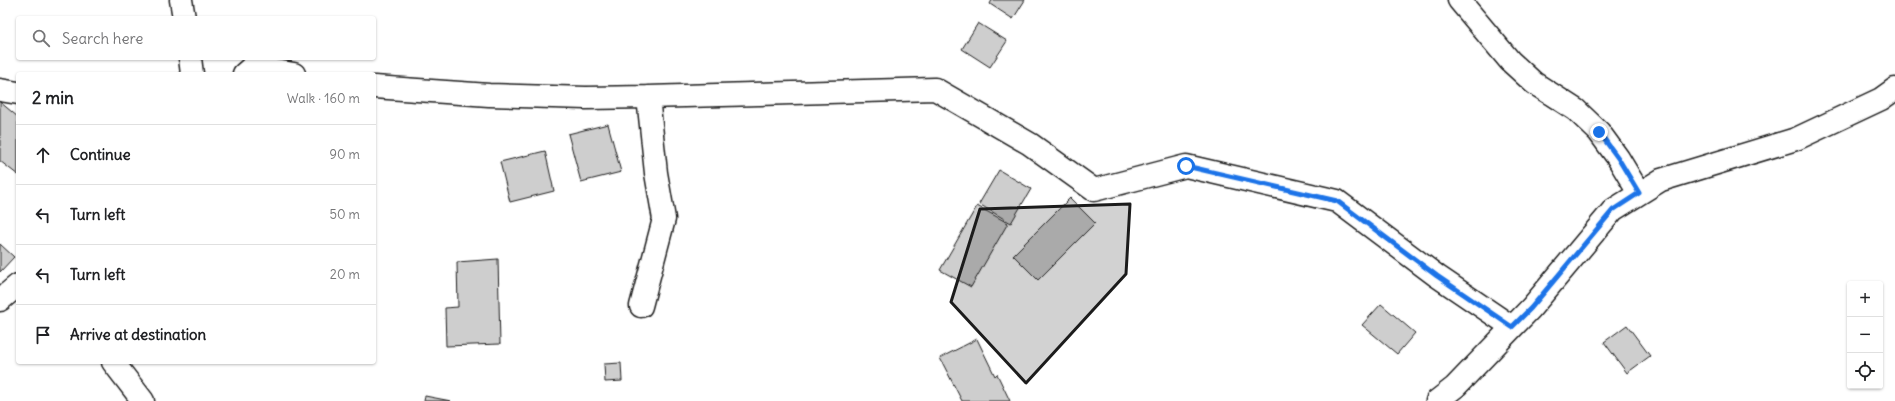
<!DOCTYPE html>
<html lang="en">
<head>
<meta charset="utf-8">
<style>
	:root { --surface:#fff; --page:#f2f2f2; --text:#202124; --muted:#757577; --line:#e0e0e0 }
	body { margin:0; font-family:Delius,sans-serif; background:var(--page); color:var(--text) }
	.controls { position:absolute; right:12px; bottom:12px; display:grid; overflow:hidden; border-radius:4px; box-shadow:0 1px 3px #0004 }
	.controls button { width:36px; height:36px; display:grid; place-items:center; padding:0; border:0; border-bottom:1px solid var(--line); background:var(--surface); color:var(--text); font:20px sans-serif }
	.stop { position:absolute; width:12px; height:12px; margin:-9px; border:3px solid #1a73e8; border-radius:50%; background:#fff }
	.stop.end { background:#1a73e8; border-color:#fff; box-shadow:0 1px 4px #0008 }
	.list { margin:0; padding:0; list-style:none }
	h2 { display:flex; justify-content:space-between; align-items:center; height:52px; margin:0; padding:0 16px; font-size:17px }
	h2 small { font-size:13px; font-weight:400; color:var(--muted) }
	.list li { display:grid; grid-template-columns:26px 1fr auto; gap:12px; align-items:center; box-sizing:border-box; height:60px; padding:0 16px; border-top:1px solid var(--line) }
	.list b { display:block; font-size:15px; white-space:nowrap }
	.list em { font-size:13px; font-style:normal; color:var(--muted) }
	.icon { flex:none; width:22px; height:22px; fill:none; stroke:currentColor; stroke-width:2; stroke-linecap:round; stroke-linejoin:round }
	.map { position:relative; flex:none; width:1895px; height:401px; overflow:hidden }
	.search { position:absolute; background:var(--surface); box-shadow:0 1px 3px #0004; left:16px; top:16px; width:360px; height:44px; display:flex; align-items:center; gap:10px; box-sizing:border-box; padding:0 14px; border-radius:4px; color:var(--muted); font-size:15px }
	.panel { position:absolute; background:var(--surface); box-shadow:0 1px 3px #0004; left:16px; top:72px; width:360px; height:292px; border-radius:4px }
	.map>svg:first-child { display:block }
	.building { fill:#cecece; stroke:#1c1c1c }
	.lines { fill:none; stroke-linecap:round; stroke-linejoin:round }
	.minor-casing { stroke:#1c1c1c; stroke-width:25 }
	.minor { stroke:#fff; stroke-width:22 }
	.route { stroke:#1a73e8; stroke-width:5 }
	.marked { fill:#1c1c1c; fill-opacity:0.2; stroke:#1c1c1c; stroke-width:3; stroke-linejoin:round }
</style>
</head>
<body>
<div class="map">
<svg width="1895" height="401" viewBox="0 0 1895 401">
	<rect width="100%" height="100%" fill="#fff"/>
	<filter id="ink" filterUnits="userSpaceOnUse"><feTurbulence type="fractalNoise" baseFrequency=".025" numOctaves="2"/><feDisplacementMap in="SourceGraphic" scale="8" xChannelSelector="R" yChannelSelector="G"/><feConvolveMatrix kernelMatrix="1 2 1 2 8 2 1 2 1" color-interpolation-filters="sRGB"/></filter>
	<g filter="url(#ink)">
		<path class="building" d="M992,0H1025L1013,19L990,4Z
			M978,23L1007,41L990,67L962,49Z
			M0,102L18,117V175L0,161Z
			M608,124L621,172L581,182L568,134Z
			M545,151L554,191L510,202L500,162Z
			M999,170L1031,189L1011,223L979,204Z
			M1070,198L1095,223L1038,280L1013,255Z
			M977,206L1008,223L971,287L940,270Z
			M0,244L14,257L0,272Z
			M498,259L500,344L446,346L445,308L458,307L457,262Z
			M1381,304L1415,333L1397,354L1362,325Z
			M1627,325L1650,356L1627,373L1604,342Z
			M977,339L995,376L997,374L1010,401H962L940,358Z
			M621,363L622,381L605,382L604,364Z
			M425,396L451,401H424Z"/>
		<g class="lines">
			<defs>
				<path id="minor" d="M181,0L184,18
					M1459,0L1510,61L1534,83L1576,110L1599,132L1618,158L1639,193
					M190,58L192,74
					M244,74L252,67L294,74
					M374,87L489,95L586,98L648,97L656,173L664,219L641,306
					M0,90L18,93
					M648,97L935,89L1030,144L1094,190L1186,166L1337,201L1437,276L1512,327
					M0,300L18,285
					M113,362L143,401
					M1437,401L1455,387L1531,308L1613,210L1661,180L1796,139L1881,99L1895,89"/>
			</defs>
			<use href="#minor" class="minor-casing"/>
			<use href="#minor" class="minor"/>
		</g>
	</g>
	<g class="lines" filter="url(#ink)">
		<path class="route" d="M1186,166L1337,201L1437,276L1512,327L1531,308L1613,210L1639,193L1618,158L1599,132"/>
	</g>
	<path class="marked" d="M1130,204L1126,274L1026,383L951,302L980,209Z"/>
</svg>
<div class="controls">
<button>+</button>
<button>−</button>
<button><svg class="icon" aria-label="locate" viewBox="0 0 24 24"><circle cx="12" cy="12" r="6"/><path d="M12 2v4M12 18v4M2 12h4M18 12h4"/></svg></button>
</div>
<div class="stop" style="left:1186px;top:166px"></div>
<div class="stop end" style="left:1599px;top:132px"></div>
<div class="search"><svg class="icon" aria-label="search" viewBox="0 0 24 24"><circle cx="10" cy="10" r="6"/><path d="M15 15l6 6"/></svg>Search here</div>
<section class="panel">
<h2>2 min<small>Walk · 160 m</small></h2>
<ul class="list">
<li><svg class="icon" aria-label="ahead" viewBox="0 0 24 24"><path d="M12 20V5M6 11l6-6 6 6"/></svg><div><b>Continue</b></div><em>90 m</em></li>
<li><svg class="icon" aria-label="left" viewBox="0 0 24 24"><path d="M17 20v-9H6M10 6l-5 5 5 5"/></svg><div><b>Turn left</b></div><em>50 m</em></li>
<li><svg class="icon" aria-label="left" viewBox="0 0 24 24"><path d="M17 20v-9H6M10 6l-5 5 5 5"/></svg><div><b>Turn left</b></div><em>20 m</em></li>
<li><svg class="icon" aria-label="arrive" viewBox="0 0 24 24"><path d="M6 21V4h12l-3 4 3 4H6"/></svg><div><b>Arrive at destination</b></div></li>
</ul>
</section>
</div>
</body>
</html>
